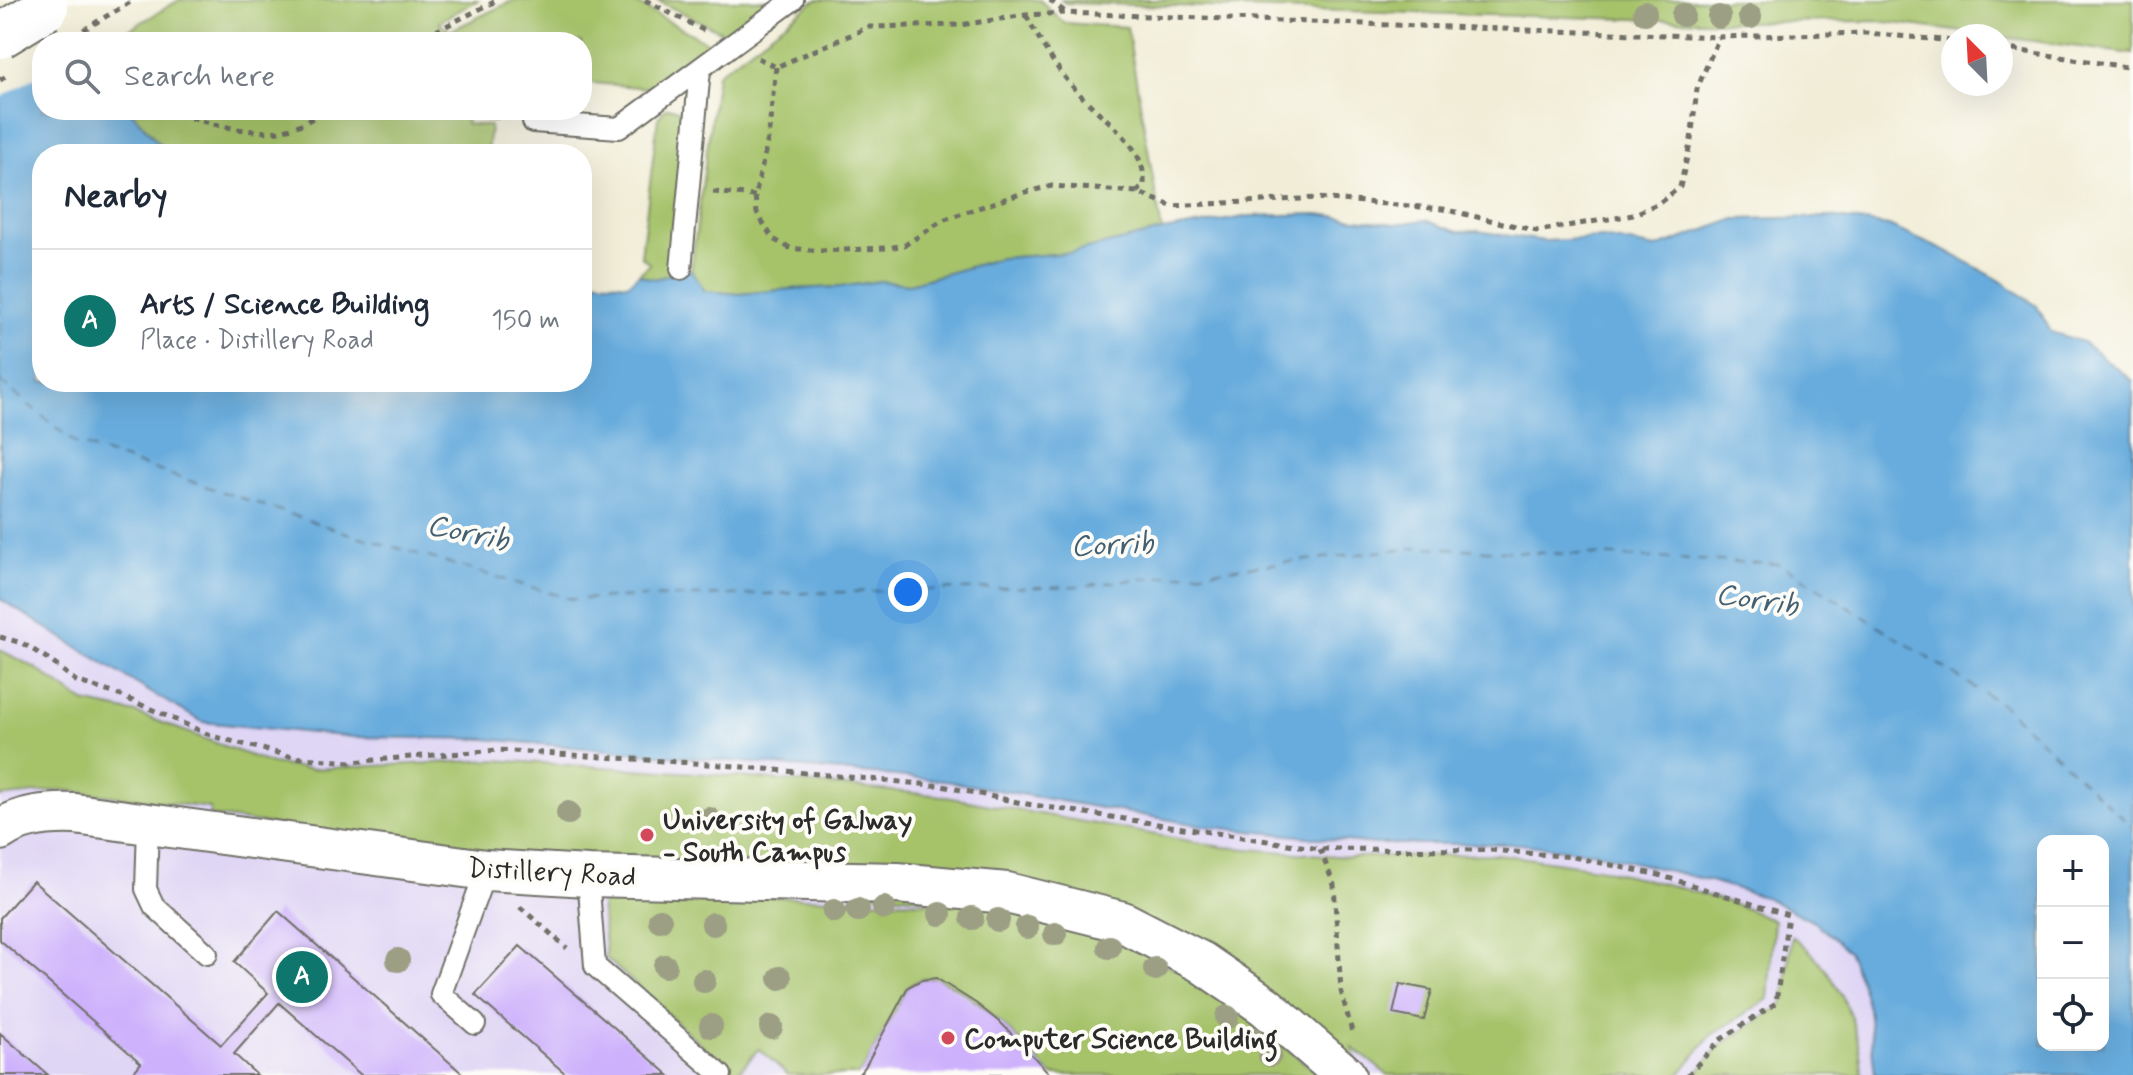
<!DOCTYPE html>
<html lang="en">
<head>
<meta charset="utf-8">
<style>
	:root { --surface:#fff; --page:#f2f2f3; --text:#1f2937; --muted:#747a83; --line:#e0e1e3; --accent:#0f766e }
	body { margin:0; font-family:Mynerve,sans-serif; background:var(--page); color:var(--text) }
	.controls { position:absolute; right:24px; bottom:24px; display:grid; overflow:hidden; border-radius:16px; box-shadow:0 8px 32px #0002 }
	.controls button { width:72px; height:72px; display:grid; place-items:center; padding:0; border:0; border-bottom:2px solid var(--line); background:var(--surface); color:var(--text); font:40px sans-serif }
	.compass { position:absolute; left:1941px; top:24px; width:72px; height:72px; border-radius:50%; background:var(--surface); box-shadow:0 8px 32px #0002; rotate:336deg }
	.you { position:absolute; left:908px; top:592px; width:28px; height:28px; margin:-20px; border:6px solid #fff; border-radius:50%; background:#1a73e8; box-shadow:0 0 0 12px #1a73e833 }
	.badge { display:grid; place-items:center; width:52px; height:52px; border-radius:50%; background:var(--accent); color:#fff; font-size:26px; font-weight:700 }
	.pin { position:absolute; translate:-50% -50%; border:4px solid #fff; box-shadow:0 2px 8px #0006 }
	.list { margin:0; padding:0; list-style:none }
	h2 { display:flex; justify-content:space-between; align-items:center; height:104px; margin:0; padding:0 32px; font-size:34px }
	h2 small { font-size:26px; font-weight:400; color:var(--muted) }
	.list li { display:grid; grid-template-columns:52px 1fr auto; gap:24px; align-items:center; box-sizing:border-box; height:144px; padding:0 32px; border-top:2px solid var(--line) }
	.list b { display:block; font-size:30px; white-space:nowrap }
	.list p { margin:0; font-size:26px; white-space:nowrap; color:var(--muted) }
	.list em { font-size:26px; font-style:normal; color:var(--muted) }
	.icon { flex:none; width:44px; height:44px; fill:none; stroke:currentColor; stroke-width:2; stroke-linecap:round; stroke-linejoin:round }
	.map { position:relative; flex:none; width:2133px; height:1075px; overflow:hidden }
	.search { position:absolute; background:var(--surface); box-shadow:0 8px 32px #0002; left:32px; top:32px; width:560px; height:88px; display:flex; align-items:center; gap:20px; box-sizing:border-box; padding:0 28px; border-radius:32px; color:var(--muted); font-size:30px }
	.panel { position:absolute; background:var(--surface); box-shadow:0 8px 32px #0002; left:32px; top:144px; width:560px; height:248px; border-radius:32px }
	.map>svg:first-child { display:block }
	.built { fill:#dfd5f5 }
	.green { fill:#a6c36b; stroke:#68774b; stroke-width:2 }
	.water { fill:#68acdd; stroke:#4a6c84; stroke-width:2; fill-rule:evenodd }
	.pier { fill:#f1edd7 }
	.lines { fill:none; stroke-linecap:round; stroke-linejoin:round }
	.ferry { stroke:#435f72; stroke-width:2; stroke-dasharray:10 8; stroke-linecap:butt }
	.building { fill:#cdb1fc }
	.service-casing { stroke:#706f67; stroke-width:24 }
	.minor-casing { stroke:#706f67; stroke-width:44 }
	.path { stroke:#706f67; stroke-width:5; stroke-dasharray:6 6; stroke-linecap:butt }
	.service { stroke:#fff; stroke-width:20 }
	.minor { stroke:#fff; stroke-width:40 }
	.trunk-bridge-casing { stroke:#706f67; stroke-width:48; stroke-linecap:butt }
	.trunk-bridge { stroke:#fff; stroke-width:44 }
	.tree { fill:#9c9f84 }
	.poi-dot { fill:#d1495b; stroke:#fdfcf7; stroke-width:3 }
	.labels { text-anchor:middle; stroke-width:8; stroke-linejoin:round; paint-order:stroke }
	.poi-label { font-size:28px; font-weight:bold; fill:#2b2b2b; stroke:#fdfcf7; text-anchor:start }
	.street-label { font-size:28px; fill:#2b2b2b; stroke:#fdfcf7 }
	.water-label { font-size:30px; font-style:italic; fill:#435f72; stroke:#fdfcf7 }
</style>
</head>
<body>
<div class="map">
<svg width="2133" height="1075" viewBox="0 0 2133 1075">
	<rect width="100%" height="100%" fill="#fdfcf7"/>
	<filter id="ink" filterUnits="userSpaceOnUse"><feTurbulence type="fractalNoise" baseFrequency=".0125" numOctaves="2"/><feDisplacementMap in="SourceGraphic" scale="16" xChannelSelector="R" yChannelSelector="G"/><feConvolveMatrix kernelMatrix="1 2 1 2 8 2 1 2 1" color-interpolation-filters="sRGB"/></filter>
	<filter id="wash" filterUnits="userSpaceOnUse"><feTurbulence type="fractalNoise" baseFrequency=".006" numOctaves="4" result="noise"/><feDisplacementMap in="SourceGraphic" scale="32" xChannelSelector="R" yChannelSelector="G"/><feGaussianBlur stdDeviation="1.8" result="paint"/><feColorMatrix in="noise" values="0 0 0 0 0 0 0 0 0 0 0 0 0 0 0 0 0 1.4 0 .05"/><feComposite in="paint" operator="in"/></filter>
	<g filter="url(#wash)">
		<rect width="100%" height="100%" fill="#f1edd7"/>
		<path class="built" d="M0,599L153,694L203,722L352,737L486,739L940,780L1211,827L1375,844H1520L1597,853L1707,880L1767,898L1816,923L1848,951L1860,979L1868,1009L1875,1075H0Z"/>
		<path class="green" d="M179,0H478L439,22L450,31L514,0H630L710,44L648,88L582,82V42H109Z
			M656,0H774L726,34Z
			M816,0H1040L1064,23L1127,27L1162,231L1070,253L1001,258L909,284L880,281L840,287L791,289L739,294L705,291L691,270L717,74Z
			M1061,0H2133V54L1878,21L1738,22L1065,3Z
			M666,108H673L683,113L684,121L671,274L655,280L639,274L650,264L641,256L658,118Z
			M130,110H468L466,124L490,126L487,154H168Z
			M0,650L34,667L84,702L136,713L272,764L312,769L493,760L696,773L935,795L1223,847L1348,857L1497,854L1598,868L1677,887L1737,905L1774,920L1768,999L1710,1036L1679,1075H1388L1353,1048L1359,1069L1150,921L486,854L210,816V808L62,790L0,797Z
			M600,891L981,904L1093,929L1205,983L1320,1075H1051C1024,1046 975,991 937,979C927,976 916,981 908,987L865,1067L858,1075H788L759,1049L735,1075L606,958Z
			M1792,936C1835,967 1860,1022 1862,1075H1696L1718,1047L1783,1004Z"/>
		<path class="water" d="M0,25L42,59V110H130L168,154H42V382H582V279L628,284L639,274C651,281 658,279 671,274L672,268L691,270L705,291L739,294L791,289L840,287L880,281L909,284L1001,258L1070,253L1162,231L1250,216L1318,214L1396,224L1425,220L1458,232L1478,231L1544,241L1603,238L1656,248L1735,219L1831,217L1889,226L1956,256L2001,281L2037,306L2051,332L2083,342L2133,381V1075H1875L1868,1009L1860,979L1848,951L1816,923L1767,898L1707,880L1597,853L1520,844H1375L1211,827L940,780L486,739L352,737L203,722L153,694L0,599ZM2043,841H2103V1045H2043Z"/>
		<path class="pier" d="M0,21L42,54V73L0,98Z"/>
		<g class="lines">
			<path class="ferry" d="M0,381L75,443L350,534L571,599L1080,586L1420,547L1781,564L2004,706L2133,828"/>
		</g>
		<g id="blocks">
			<path class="building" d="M474,110H499L498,118L473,116Z
				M33,881L221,1045L268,993L234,962L278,911L464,1075H361L279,1003L234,1054L257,1075H131L141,1063L0,940V918Z
				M520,946L669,1075H567L475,995Z
				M936,978L977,1004L1003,1025L1051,1075H858L865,1067L908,987L921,980Z
				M1400,984L1432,990L1424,1020L1393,1014Z
				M0,1033L48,1075H0Z"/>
		</g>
	</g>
	<g filter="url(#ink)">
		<use href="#blocks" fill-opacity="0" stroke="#706f67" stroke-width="2"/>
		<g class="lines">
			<defs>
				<path id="service" d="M533,122L619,128L793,0
					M681,269L700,70
					M148,825L146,889L154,906L207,954
					M588,876L595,966L721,1075
					M475,1024L441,994L486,870"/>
				<path id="minor" d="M0,830C22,815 49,813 75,814L486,870L588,876L897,883L1007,893L1123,922L1201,962L1265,1006L1345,1075"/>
			</defs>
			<use href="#service" class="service-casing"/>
			<use href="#minor" class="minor-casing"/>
			<path class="path" d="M645,0L707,32
				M1050,0L1065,12
				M1026,15C1040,41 1054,66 1074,88C1099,118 1147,142 1144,186L1137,192
				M73,36L134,0
				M414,42L498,0
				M2001,48L2133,68
				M758,58L776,67L869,27L960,25L1026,15L1065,13L1719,37L1866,33L1953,41
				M776,67L768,139L755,196L757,213L773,239L790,248L819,251L888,248L905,245L945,219L1026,192L1052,186L1137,192L1171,206L1318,198L1443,209L1537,231L1633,215L1659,203L1680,187L1691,140L1697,89L1719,37
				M0,80L10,74
				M168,110C196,121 249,135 279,131C296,128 311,120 325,110
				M713,192L755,196
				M0,637L22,643L48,659L76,681L119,695L212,736L293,757L350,762L498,750L723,765L942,786L1027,804L1320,849L1491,850L1573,857L1659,875L1788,915L1776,1003L1720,1040L1688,1075
				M1320,849L1334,885L1341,991L1352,1032
				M520,907L567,948"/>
			<use href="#service" class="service"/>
			<use href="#minor" class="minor"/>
			<defs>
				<path id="trunk-bridge" d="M0,36L46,8"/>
			</defs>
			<use href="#trunk-bridge" class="trunk-bridge-casing"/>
			<use href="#trunk-bridge" class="trunk-bridge"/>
		</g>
		<g class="tree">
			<circle cx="1645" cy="13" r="12"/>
			<circle cx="1683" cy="15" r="12"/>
			<circle cx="1719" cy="17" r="12"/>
			<circle cx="1750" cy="17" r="12"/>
			<circle cx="568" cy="813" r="12"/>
			<circle cx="709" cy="819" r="12"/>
			<circle cx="884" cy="908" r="12"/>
			<circle cx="858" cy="910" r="12"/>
			<circle cx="834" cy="911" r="12"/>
			<circle cx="940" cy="914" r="12"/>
			<circle cx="972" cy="918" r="12"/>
			<circle cx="660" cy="920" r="12"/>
			<circle cx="998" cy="920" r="12"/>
			<circle cx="713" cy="924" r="12"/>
			<circle cx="1027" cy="927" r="12"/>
			<circle cx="1055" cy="934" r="12"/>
			<circle cx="1109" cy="947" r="12"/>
			<circle cx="398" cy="960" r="12"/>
			<circle cx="665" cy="966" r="12"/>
			<circle cx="1155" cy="969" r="12"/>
			<circle cx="780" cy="978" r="12"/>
			<circle cx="704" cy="981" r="12"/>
			<circle cx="1227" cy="1017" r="12"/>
			<circle cx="711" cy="1026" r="12"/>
			<circle cx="771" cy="1027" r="12"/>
			<circle cx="1250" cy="1037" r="12"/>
			<circle cx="1270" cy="1055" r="12"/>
		</g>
	</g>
	<g class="poi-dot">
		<circle cx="647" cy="835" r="8"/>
		<circle cx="948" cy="1038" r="8"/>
	</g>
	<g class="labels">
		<g class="poi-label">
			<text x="663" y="829">University of Galway<tspan x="663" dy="32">- South Campus</tspan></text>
			<text x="964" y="1048">Computer Science Building</text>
		</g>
		<g class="street-label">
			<text transform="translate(552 871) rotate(3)" y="10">Distillery Road</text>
		</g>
		<g class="water-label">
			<text transform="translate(468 532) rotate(12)" y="10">Corrib</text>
			<text transform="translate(1112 544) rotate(-2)" y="10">Corrib</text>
			<text transform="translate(1757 599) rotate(9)" y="10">Corrib</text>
		</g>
	</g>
</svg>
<div class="controls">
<button>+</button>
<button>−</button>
<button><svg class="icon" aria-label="locate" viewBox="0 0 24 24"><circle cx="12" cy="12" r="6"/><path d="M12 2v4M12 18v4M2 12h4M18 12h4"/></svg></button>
</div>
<svg class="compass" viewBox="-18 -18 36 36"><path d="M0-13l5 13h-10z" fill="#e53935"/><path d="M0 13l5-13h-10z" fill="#747a83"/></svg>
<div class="you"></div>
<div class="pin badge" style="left:302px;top:977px">A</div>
<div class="search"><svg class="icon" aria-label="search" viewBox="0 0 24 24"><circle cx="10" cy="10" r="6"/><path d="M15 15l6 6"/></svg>Search here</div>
<section class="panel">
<h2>Nearby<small></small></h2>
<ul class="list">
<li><span class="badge">A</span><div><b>Arts / Science Building</b><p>Place · Distillery Road</p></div><em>150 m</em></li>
</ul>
</section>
</div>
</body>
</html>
